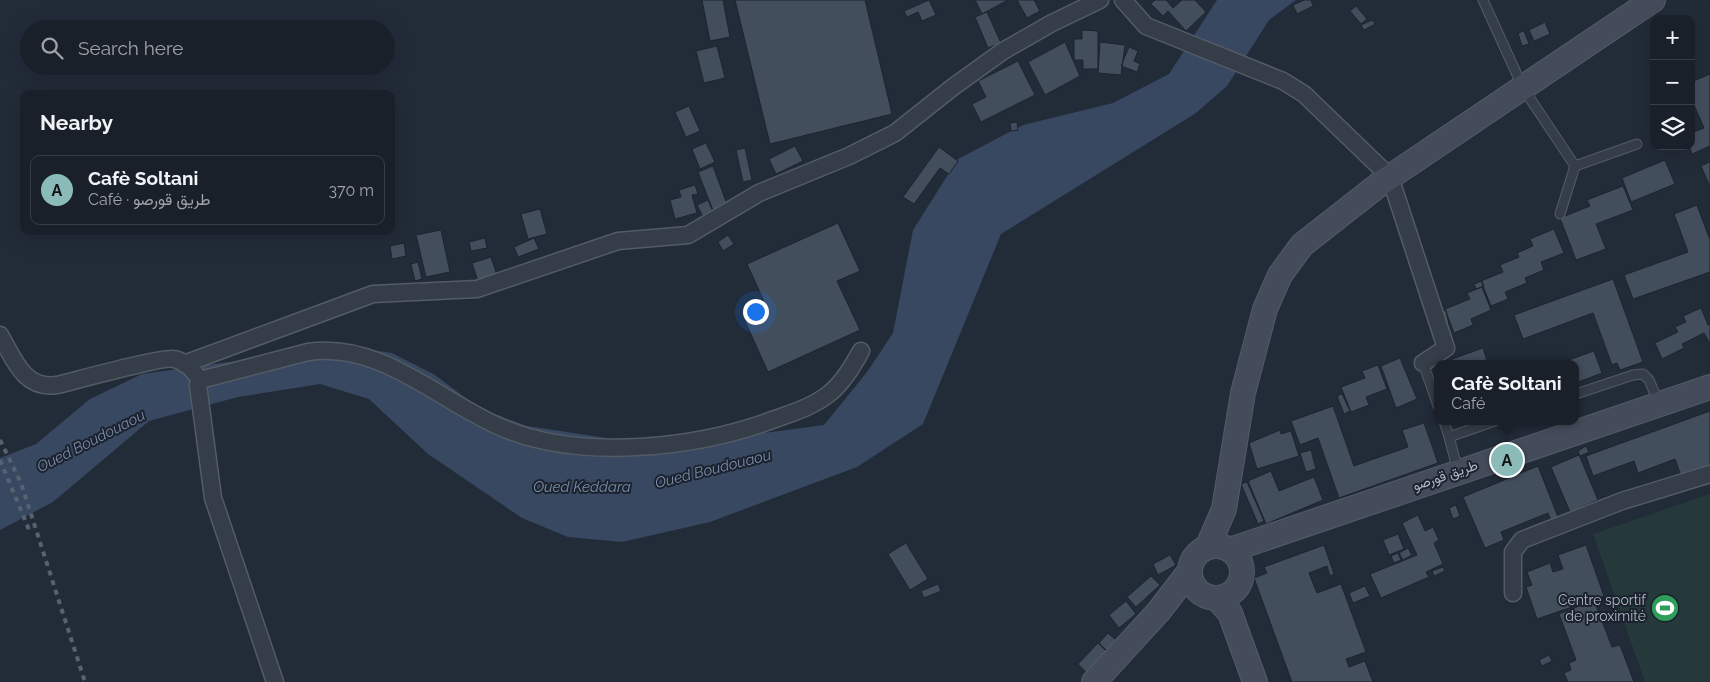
<!DOCTYPE html>
<html lang="en">
<head>
<meta charset="utf-8">
<style>
	:root { --surface:#1a202a; --page:#272d36; --text:#f1f3f6; --muted:#9fa3a8; --line:#383e47; --accent:#8bbbb9 }
	body { margin:0; font-family:Raleway,Vazirmatn,sans-serif; background:var(--page); color:var(--text) }
	.controls { position:absolute; right:15px; top:15px; display:grid; overflow:hidden; border-radius:10px; box-shadow:0 5px 20px #0002 }
	.controls button { width:45px; height:45px; display:grid; place-items:center; padding:0; border:0; border-bottom:1px solid var(--line); background:var(--surface); color:var(--text); font:25px sans-serif }
	.you { position:absolute; left:755px; top:311px; width:18px; height:18px; margin:-12px; border:4px solid #fff; border-radius:50%; background:#1a73e8; box-shadow:0 0 0 8px #1a73e833 }
	.badge { display:grid; place-items:center; width:32px; height:32px; border-radius:50%; background:var(--accent); color:#111; font-size:16px; font-weight:700 }
	.pin { position:absolute; translate:-50% -50%; border:2px solid #fff; box-shadow:0 1px 5px #0006 }
	.popup { position:absolute; left:1434px; top:360px; width:145px; height:65px; box-sizing:border-box; display:grid; place-content:center; border-radius:10px; background:var(--surface); filter:drop-shadow(0 1px 4px #0005); font-size:16px; white-space:nowrap; color:var(--muted) }
	.popup b { font-size:19px; color:var(--text) }
	.popup::after { content:''; position:absolute; left:50%; top:100%; margin-left:-10px; border:10px solid transparent; border-top-color:var(--surface) }
	.list { margin:0; padding:0; list-style:none }
	h2 { display:flex; justify-content:space-between; align-items:center; height:65px; margin:0; padding:0 20px; font-size:21px }
	h2 small { font-size:16px; font-weight:400; color:var(--muted) }
	.list li { display:grid; grid-template-columns:32px 1fr auto; gap:15px; align-items:center; box-sizing:border-box; height:70px; margin:0 10px 10px; padding:0 10px; border:1px solid var(--line); border-radius:10px }
	.list b { display:block; font-size:19px; white-space:nowrap }
	.list p { margin:0; font-size:16px; white-space:nowrap; color:var(--muted) }
	.list em { font-size:16px; font-style:normal; color:var(--muted) }
	.icon { flex:none; width:28px; height:28px; fill:none; stroke:currentColor; stroke-width:2; stroke-linecap:round; stroke-linejoin:round }
	.map { position:relative; flex:none; width:1710px; height:682px; overflow:hidden }
	.search { position:absolute; background:var(--surface); box-shadow:0 5px 20px #0002; left:20px; top:20px; width:375px; height:55px; display:flex; align-items:center; gap:12px; box-sizing:border-box; padding:0 18px; border-radius:28px; color:var(--muted); font-size:19px }
	.panel { position:absolute; background:var(--surface); box-shadow:0 5px 20px #0002; left:20px; top:90px; width:375px; height:145px; border-radius:10px }
	.map>svg:first-child { display:block }
	.green { fill:#25383a }
	.water { fill:#384861 }
	.building { fill:#434e5d; stroke:#1d242f }
	.lines { fill:none; stroke-linecap:round; stroke-linejoin:round }
	.service-casing { stroke:#535b66; stroke-width:11 }
	.minor-casing { stroke:#535b66; stroke-width:19 }
	.secondary-casing { stroke:#535b66; stroke-width:26 }
	.service { stroke:#353d48; stroke-width:9 }
	.minor { stroke:#353d48; stroke-width:16 }
	.secondary { stroke:#444c5b; stroke-width:24 }
	.rail { stroke:#58616f; stroke-width:4; stroke-dasharray:5 5; stroke-linecap:butt }
	.labels { text-anchor:middle; stroke-width:4; stroke-linejoin:round; paint-order:stroke }
	.street-label { font-size:14px; fill:#b0b8c5; stroke:#1b222d }
	.poi-label { font-size:14px; fill:#b0b8c5; stroke:#1b222d; text-anchor:end }
	.water-label { font-size:15px; font-style:italic; fill:#798eab; stroke:#1b222d }
</style>
</head>
<body>
<div class="map">
<svg width="1710" height="682" viewBox="0 0 1710 682">
	<rect width="100%" height="100%" fill="#222b38"/>
	<path class="green" d="M1710,494V682H1645L1593,534Z"/>
	<path class="water" d="M1217,0H1296L1269,20L1227,86L1196,113L1001,234L923,424L857,467L710,522L622,542L568,537L522,518L428,454L369,399L320,384L238,397L149,421L53,502L0,530V458L36,444L90,399L142,374L251,359L333,344L392,353L435,375L479,408L527,426L627,441H704L824,425L867,372L893,333L913,230L958,159L1023,125L1113,103L1169,74Z"/>
	<path class="building" d="M702,0H723L730,37L710,41Z
		M735,0H865L892,114L770,144Z
		M929,0L936,15L922,21L918,12L907,17L904,11Z
		M975,0H1008L982,14Z
		M1017,0H1034L1040,11L1027,18Z
		M1155,0H1166L1173,8L1182,0H1195L1206,12L1186,31L1168,11L1163,16L1151,4Z
		M1304,0H1311L1313,6L1297,14L1293,5Z
		M1356,6L1367,19L1361,24L1350,11Z
		M987,12L1001,43L988,48L975,17Z
		M1372,20L1375,24L1364,30L1361,25Z
		M1545,22L1550,34L1534,41L1529,30Z
		M1082,30L1098,31V69H1083V60H1074V39H1082Z
		M1524,31L1529,44L1522,46L1518,33Z
		M1065,42L1080,76L1045,95L1028,62Z
		M1100,42L1125,45L1121,75L1098,73Z
		M717,46L725,78L704,83L696,51Z
		M1129,47L1138,51L1134,61L1140,64L1137,72L1121,66Z
		M1018,61L1035,95L981,122L972,104L986,97L978,81Z
		M1710,74V146L1692,154L1689,146H1691V133L1704,128L1691,98V82Z
		M689,106L700,131L686,137L675,112Z
		M1017,122L1018,130L1011,131L1010,123Z
		M706,143L715,162L700,169L692,149Z
		M795,146L803,161L776,174L769,159Z
		M939,147L958,161L949,174L940,168L914,204L903,197Z
		M745,148L752,180L743,182L736,150Z
		M1665,160L1675,184L1631,202L1622,178Z
		M1710,162V187L1701,166Z
		M713,166L728,207L714,213L698,172Z
		M695,185L698,194L692,195L697,213L675,219L670,200L681,197L679,190Z
		M1623,186L1633,210L1596,224L1606,249L1576,260L1560,218L1590,206L1587,200Z
		M708,200L717,221L707,225L697,205Z
		M1697,205L1710,240V272L1633,299L1624,275L1688,252L1674,214Z
		M540,209L547,234L528,239L521,214Z
		M838,223L860,271L837,281L860,330L768,372L745,321L768,310L747,264Z
		M1554,229L1564,253L1541,262L1544,270L1525,278L1527,283L1505,292L1508,299L1491,306L1481,281L1503,272L1500,265L1519,257L1517,253L1533,246L1530,239Z
		M441,230L450,272L426,277L416,235Z
		M728,235L734,244L723,251L718,242Z
		M485,238L487,248L471,251L469,242Z
		M534,238L539,249L518,257L514,247Z
		M404,243L406,256L392,259L390,246Z
		M491,257L497,275L478,281L472,263Z
		M418,262L422,279L415,281L411,264Z
		M1613,279L1643,362L1620,370L1617,363L1612,365L1593,313L1523,339L1514,315Z
		M1482,281L1484,286L1476,289L1474,284Z
		M1482,287L1491,310L1471,319L1473,325L1454,333L1445,309L1470,299L1467,293Z
		M1701,308L1708,325L1710,324V344L1704,333L1682,344L1684,348L1662,359L1655,343L1678,332L1675,327L1686,322L1683,316Z
		M1446,310L1449,325L1444,327L1440,312Z
		M1483,348L1488,364H1454L1452,359Z
		M1594,351L1602,373L1576,383V364H1557Z
		M1400,358L1417,399L1396,408L1381,366Z
		M1378,365L1387,389L1366,397L1369,405L1351,412L1341,387L1365,378L1362,371Z
		M1342,394L1350,411L1344,414L1337,396Z
		M1333,406L1354,466L1408,447L1402,430L1424,423L1438,463L1339,498L1318,438L1300,445L1291,421Z
		M1710,411V465L1681,476L1675,459L1638,473L1634,461L1593,476L1586,456Z
		M1280,430L1281,434L1291,431L1299,456L1257,469L1249,443Z
		M1586,446L1589,452L1580,456L1578,451Z
		M1311,450L1316,469L1306,472L1300,453Z
		M1579,455L1598,500L1570,512L1551,467Z
		M1538,466L1560,522L1553,525L1548,513L1501,532L1504,540L1485,548L1463,497Z
		M1271,471L1279,491L1314,477L1323,500L1266,524L1248,481Z
		M1247,482L1264,521L1258,524L1241,484Z
		M1456,505L1460,516L1453,519L1449,508Z
		M1418,515L1425,531L1433,527L1439,540L1434,543L1443,564L1426,572L1429,577L1381,598L1370,574L1417,555L1402,523Z
		M1398,534L1404,549L1389,555L1383,540Z
		M906,543L928,579L910,590L888,554Z
		M1324,545L1334,574L1330,576L1327,566L1309,573L1317,593L1341,584L1366,652L1346,659L1349,667L1365,661L1373,682H1292L1282,655L1254,578L1267,573L1264,567Z
		M1586,545L1604,596L1537,619L1526,587L1532,585L1527,572L1550,563L1553,572L1563,569L1558,555Z
		M1408,548L1412,555L1403,560L1399,553Z
		M1398,553L1401,560L1394,563L1391,556Z
		M1170,555L1176,565L1158,575L1153,564Z
		M1443,567L1445,571L1434,576L1432,571Z
		M1151,576L1160,585L1136,607L1127,597Z
		M938,584L941,591L924,598L921,591Z
		M1365,586L1370,596L1353,603L1349,593Z
		M1594,600L1612,647L1620,645L1634,682H1568L1564,673L1571,670L1569,663L1576,660L1559,614Z
		M1126,601L1136,614L1119,628L1109,615Z
		M1108,633L1116,640L1106,650L1099,643Z
		M1098,643L1107,652L1087,673L1078,664Z
		M1549,655L1552,661L1542,666L1539,660Z"/>
	<g class="lines">
		<defs>
			<path id="service" d="M1483,0L1523,88L1575,166L1560,214
				M1575,166L1637,144
				M1423,363L1438,406
				M1576,394L1633,375L1643,374L1649,380L1659,403
				M1444,421L1449,437
				M1458,471L1449,437L1495,421"/>
			<path id="minor" d="M1123,0L1146,26L1283,81L1304,94L1390,177L1446,348L1423,363
				M0,335C14,359 24,390 57,385C74,381 164,356 174,359C187,362 193,370 200,380L198,385L213,498L275,682
				M184,364L373,294L477,289L618,241L688,235L759,193L849,156L895,133L953,87L1003,51L1052,23L1100,0
				M200,380L308,352C382,341 441,403 505,429C583,461 698,448 775,419C795,412 814,406 830,393C844,381 852,367 861,351
				M1513,593V552L1522,540L1622,501L1710,474"/>
			<path id="secondary" d="M1190 572a26 26 0 1 1 52 0a26 26 0 1 1-52 0Z
				M1208,546L1224,509L1243,393L1265,309L1280,275L1302,245L1381,183L1653,0
				M1230,550L1710,387
				M1217,599L1230,613L1255,682
				M1094,682L1159,611L1189,572"/>
		</defs>
		<use href="#service" class="service-casing"/>
		<use href="#minor" class="minor-casing"/>
		<use href="#secondary" class="secondary-casing"/>
		<use href="#service" class="service"/>
		<use href="#minor" class="minor"/>
		<use href="#secondary" class="secondary"/>
		<path class="rail" d="M0,440L21,483L85,682
			M0,460L30,532"/>
	</g>
	<defs>
		<symbol id="stadium-disc" viewBox="-11 -11 22 22"><circle r="9.5" fill="#2e9e5b" stroke="#1b222d"/><path d="M0-5a6.5 5 0 1 0 0 10a6.5 5 0 1 0 0-10ZM-3.5-1.8h7v3.6h-7Z" fill="#fff"/></symbol>
	</defs>
	<g fill-rule="evenodd">
		<use href="#stadium-disc" x="1649" y="592" width="32" height="32"/>
	</g>
	<g class="labels">
		<g class="street-label">
			<text transform="translate(1445 475) rotate(-19)" y="5">طريق قورصو</text>
		</g>
		<g class="poi-label">
			<text x="1646" y="605">Centre sportif<tspan x="1646" dy="16">de proximité</tspan></text>
		</g>
		<g class="water-label">
			<text transform="translate(91 441) rotate(-27)" y="5">Oued Boudouaou</text>
			<text transform="translate(713 469) rotate(-14)" y="5">Oued Boudouaou</text>
			<text x="582" y="492">Oued Keddara</text>
		</g>
	</g>
</svg>
<div class="controls">
<button>+</button>
<button>−</button>
<button><svg class="icon" aria-label="layers" viewBox="0 0 24 24"><path d="M12 4l9 5-9 5-9-5zM3 14l9 5 9-5"/></svg></button>
</div>
<div class="you"></div>
<div class="pin badge" style="left:1507px;top:460px">A</div>
<div class="popup"><b>Cafè Soltani</b>Café</div>
<div class="search"><svg class="icon" aria-label="search" viewBox="0 0 24 24"><circle cx="10" cy="10" r="6"/><path d="M15 15l6 6"/></svg>Search here</div>
<section class="panel">
<h2>Nearby<small></small></h2>
<ul class="list">
<li><span class="badge">A</span><div><b>Cafè Soltani</b><p>Café · طريق قورصو</p></div><em>370 m</em></li>
</ul>
</section>
</div>
</body>
</html>
